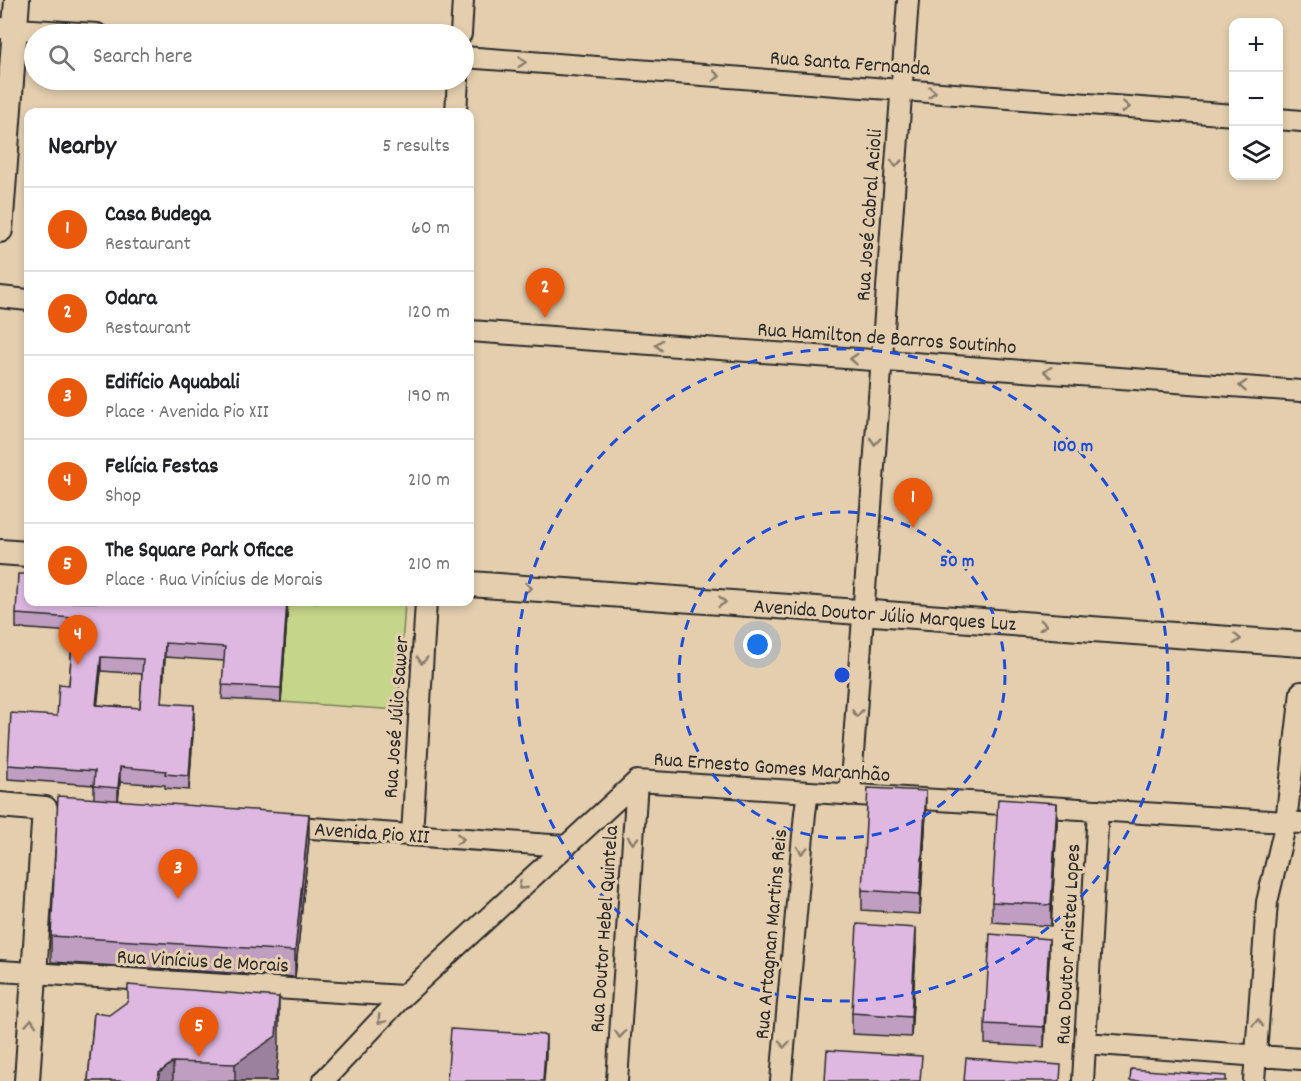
<!DOCTYPE html>
<html lang="en">
<head>
<meta charset="utf-8">
<style>
	:root { --surface:#fff; --page:#f6f6f6; --text:#202124; --muted:#757577; --line:#e0e0e0; --accent:#ea580c }
	body { margin:0; font-family:Dekko,sans-serif; background:var(--page); color:var(--text) }
	.controls { position:absolute; right:18px; top:18px; display:grid; overflow:hidden; border-radius:12px; box-shadow:0 3px 9px #0003 }
	.controls button { width:54px; height:54px; display:grid; place-items:center; padding:0; border:0; border-bottom:2px solid var(--line); background:var(--surface); color:var(--text); font:30px sans-serif }
	.you { position:absolute; left:758px; top:645px; width:21px; height:21px; margin:-15px; border:4px solid #fff; border-radius:50%; background:#1a73e8; box-shadow:0 0 0 9px #1a73e833 }
	.badge { display:grid; place-items:center; width:39px; height:39px; border-radius:50%; background:var(--accent); color:#fff; font-size:20px; font-weight:700 }
	.pin { position:absolute; translate:-50% -50px; filter:drop-shadow(0 2px 3px #0008) }
	.pin::after { content:''; position:absolute; top:32px; width:21px; height:18px; background:inherit; clip-path:polygon(0 0,100% 0,50% 100%) }
	.list { margin:0; padding:0; list-style:none }
	h2 { display:flex; justify-content:space-between; align-items:center; height:78px; margin:0; padding:0 24px; font-size:26px }
	h2 small { font-size:20px; font-weight:400; color:var(--muted) }
	.list li { display:grid; grid-template-columns:39px 1fr auto; gap:18px; align-items:center; box-sizing:border-box; height:84px; padding:0 24px; border-top:2px solid var(--line) }
	.list b { display:block; font-size:22px; white-space:nowrap }
	.list p { margin:0; font-size:20px; white-space:nowrap; color:var(--muted) }
	.list em { font-size:20px; font-style:normal; color:var(--muted) }
	.icon { flex:none; width:33px; height:33px; fill:none; stroke:currentColor; stroke-width:2; stroke-linecap:round; stroke-linejoin:round }
	.map { position:relative; flex:none; width:1301px; height:1081px; overflow:hidden }
	.search { position:absolute; background:var(--surface); box-shadow:0 3px 9px #0003; left:24px; top:24px; width:450px; height:66px; display:flex; align-items:center; gap:15px; box-sizing:border-box; padding:0 21px; border-radius:33px; color:var(--muted); font-size:22px }
	.panel { position:absolute; background:var(--surface); box-shadow:0 3px 9px #0003; left:24px; top:108px; width:450px; height:498px; border-radius:12px }
	.map>svg:first-child { display:block }
	.green { fill:#c5d589; stroke:#78805a; stroke-width:1.5 }
	.lines { fill:none; stroke-linecap:round; stroke-linejoin:round }
	.minor-casing { stroke:#2b2b2b; stroke-width:24 }
	.tertiary-casing { stroke:#2b2b2b; stroke-width:28 }
	.minor { stroke:#e4ceae; stroke-width:20 }
	.tertiary { stroke:#e4ceae; stroke-width:24 }
	.wall { fill:#bf9ec2; stroke:#2b2b2b; stroke-width:1.5; fill-rule:evenodd }
	.shaded-wall { fill:#9b819e; stroke:#2b2b2b; stroke-width:1.5 }
	.building { fill:#deb8e1; stroke:#2b2b2b; stroke-width:1.5; fill-rule:evenodd }
	.oneway { stroke:#887c6c }
	.ring { fill:none; stroke:#1d4ed8; stroke-width:3; stroke-dasharray:10 8 }
	.labels { text-anchor:middle; stroke-width:6; stroke-linejoin:round; paint-order:stroke }
	.street-label { font-size:21px; fill:#2b2b2b; stroke:#e4ceae }
	.centre { fill:#1d4ed8; stroke:#e4ceae; stroke-width:3 }
	.ring-label { font-size:18px; text-anchor:middle; font-weight:bold; fill:#1d4ed8; stroke:#e4ceae; stroke-width:6; stroke-linejoin:round; paint-order:stroke }
</style>
</head>
<body>
<div class="map">
<svg width="1301" height="1081" viewBox="0 0 1301 1081">
	<rect width="100%" height="100%" fill="#e4ceae"/>
	<filter id="ink" filterUnits="userSpaceOnUse"><feTurbulence type="fractalNoise" baseFrequency=".0167" numOctaves="2"/><feDisplacementMap in="SourceGraphic" scale="12" xChannelSelector="R" yChannelSelector="G"/><feConvolveMatrix kernelMatrix="1 2 1 2 8 2 1 2 1" color-interpolation-filters="sRGB"/></filter>
	<g filter="url(#ink)">
		<path class="green" d="M288,602H405L398,710L281,702Z"/>
		<g class="lines">
			<defs>
				<path id="minor" d="M0,28L97,34
					M461,34L463,0
					M464,57L1234,115
					M456,112L458,80
					M1278,119L1301,121
					M0,297L28,300
					M470,331L1301,391
					M850,795L908,0
					M283,826L565,846
					M412,835L426,602
					M0,971L403,996
					M1085,1043L1301,1059
					M323,1081L403,996L637,781L1301,823
					M617,1081L637,781
					M781,1081L805,813L808,792
					M1083,1081L1098,810
					M1254,1081L1267,902L1286,822L1301,692"/>
				<path id="tertiary" d="M0,230L17,0
					M0,552L28,554
					M470,584L1301,644
					M0,805L45,809L27,1081"/>
			</defs>
			<use href="#minor" class="minor-casing"/>
			<use href="#tertiary" class="tertiary-casing"/>
			<use href="#minor" class="minor"/>
			<use href="#tertiary" class="tertiary"/>
		</g>
		<path class="wall" d="M16,614L287,616L281,702L222,699L224,661L165,657L162,703L194,719L189,790L165,788V785L120,782L118,800L309,840L295,977L51,962V936L94,798V785L8,779V765L57,716L69,685L73,632L16,628ZM101,671L142,674L140,708L97,705Z
			M926,812L920,914L862,910V890Z
			M1057,823L1051,926L992,922V902Z
			M916,948L911,1037L852,1034V1013Z
			M1049,959L1044,1047L985,1044V1024Z
			M94,1013L279,1047L276,1081H88Z"/>
		<path class="shaded-wall" d="M287,602V616L281,702V688Z
			M165,643V657L161,717V703Z
			M101,657V671L96,719V705Z
			M194,705V719L189,790V776Z
			M120,767V782L118,802V788Z
			M926,791V812L920,914V894Z
			M1057,803V823L1051,926V905Z
			M309,814V840L295,977V951Z
			M916,928V948L911,1037V1017Z
			M1049,939V959L1044,1047V1027Z
			M279,997V1047L276,1081H235V1064Z
			M546,1035V1056L544,1081H543Z
			M173,1062V1081H158L159,1073Z"/>
		<path class="building" d="M18,574H28V602H287L281,688L222,685L225,647L165,643L161,703L194,705L189,776L165,774L166,771L120,767L118,788L94,786L95,771L8,765L11,713L57,716L59,684L69,685L74,618L16,614ZM101,657L143,659L140,708L96,705Z
			M868,788L926,791L920,894L862,890Z
			M58,796L309,814L295,951L51,936Z
			M998,799L1057,803L1051,905L992,902Z
			M857,924L916,928L911,1017L852,1013Z
			M990,934L1049,939L1044,1027L985,1024Z
			M128,985L279,997L276,1036L235,1064L173,1062L159,1073L158,1081H88L94,1013L109,1015L128,1001Z
			M451,1029L546,1035L543,1081H447Z
			M827,1050L922,1056L920,1081H825Z
			M966,1058L1061,1065L1060,1081H964Z
			M1131,1069L1226,1076V1081H1130Z"/>
		<defs><path id="oneway-chevron" d="M-2-3.5L2.5 0L-2 3.5" fill="none" stroke-width="1.6" stroke-linecap="round" stroke-linejoin="round" transform="scale(1.5)"/></defs>
		<g class="oneway">
			<use href="#oneway-chevron" transform="translate(522 62) rotate(4)"/>
			<use href="#oneway-chevron" transform="translate(716 76) rotate(4)"/>
			<use href="#oneway-chevron" transform="translate(932 92) rotate(4)"/>
			<use href="#oneway-chevron" transform="translate(1126 107) rotate(4)"/>
			<use href="#oneway-chevron" transform="translate(896 163) rotate(94)"/>
			<use href="#oneway-chevron" transform="translate(659 345) rotate(-176)"/>
			<use href="#oneway-chevron" transform="translate(854 359) rotate(-176)"/>
			<use href="#oneway-chevron" transform="translate(1048 372) rotate(-176)"/>
			<use href="#oneway-chevron" transform="translate(1243 386) rotate(-176)"/>
			<use href="#oneway-chevron" transform="translate(875 441) rotate(94)"/>
			<use href="#oneway-chevron" transform="translate(528 588) rotate(4)"/>
			<use href="#oneway-chevron" transform="translate(722 602) rotate(4)"/>
			<use href="#oneway-chevron" transform="translate(1043 625) rotate(4)"/>
			<use href="#oneway-chevron" transform="translate(1237 639) rotate(4)"/>
			<use href="#oneway-chevron" transform="translate(422 660) rotate(94)"/>
			<use href="#oneway-chevron" transform="translate(857 713) rotate(94)"/>
			<use href="#oneway-chevron" transform="translate(460 839) rotate(4)"/>
			<use href="#oneway-chevron" transform="translate(633 840) rotate(94)"/>
			<use href="#oneway-chevron" transform="translate(802 850) rotate(95)"/>
			<use href="#oneway-chevron" transform="translate(522 886) rotate(137)"/>
			<use href="#oneway-chevron" transform="translate(381 1020) rotate(133)"/>
			<use href="#oneway-chevron" transform="translate(31 1023) rotate(-86)"/>
			<use href="#oneway-chevron" transform="translate(1258 1023) rotate(-86)"/>
			<use href="#oneway-chevron" transform="translate(620 1034) rotate(94)"/>
			<use href="#oneway-chevron" transform="translate(784 1044) rotate(95)"/>
		</g>
	</g>
	<g class="ring">
		<circle cx="842" cy="675" r="163"/>
		<circle cx="842" cy="675" r="326"/>
	</g>
	<g class="labels">
		<g class="street-label">
			<text transform="translate(850 62) rotate(4)" y="7">Rua Santa Fernanda</text>
			<text transform="translate(868 215) rotate(-86)" y="7">Rua José Cabral Acioli</text>
			<text transform="translate(887 337) rotate(4)" y="7">Rua Hamilton de Barros Soutinho</text>
			<text transform="translate(885 614) rotate(4)" y="7">Avenida Doutor Júlio Marques Luz</text>
			<text transform="translate(395 717) rotate(-86)" y="7">Rua José Júlio Sawer</text>
			<text transform="translate(772 766) rotate(4)" y="7">Rua Ernesto Gomes Maranhão</text>
			<text transform="translate(372 832) rotate(4)" y="7">Avenida Pio XII</text>
			<text transform="translate(603 929) rotate(-86)" y="7">Rua Doutor Hebel Quintela</text>
			<text transform="translate(770 934) rotate(-85)" y="7">Rua Artagnan Martins Reis</text>
			<text transform="translate(1067 944) rotate(-87)" y="7">Rua Doutor Aristeu Lopes</text>
			<text transform="translate(203 960) rotate(3)" y="7">Rua Vinícius de Morais</text>
		</g>
	</g>
	<circle cx="842" cy="675" r="9" class="centre"/>
	<g class="ring-label">
		<text x="1073" y="451">100 m</text>
		<text x="957" y="566">50 m</text>
	</g>
</svg>
<div class="controls">
<button>+</button>
<button>−</button>
<button><svg class="icon" aria-label="layers" viewBox="0 0 24 24"><path d="M12 4l9 5-9 5-9-5zM3 14l9 5 9-5"/></svg></button>
</div>
<div class="you"></div>
<div class="pin badge" style="left:913px;top:528px">1</div>
<div class="pin badge" style="left:545px;top:318px">2</div>
<div class="pin badge" style="left:178px;top:899px">3</div>
<div class="pin badge" style="left:78px;top:665px">4</div>
<div class="pin badge" style="left:199px;top:1057px">5</div>
<div class="search"><svg class="icon" aria-label="search" viewBox="0 0 24 24"><circle cx="10" cy="10" r="6"/><path d="M15 15l6 6"/></svg>Search here</div>
<section class="panel">
<h2>Nearby<small>5 results</small></h2>
<ul class="list">
<li><span class="badge">1</span><div><b>Casa Budega</b><p>Restaurant</p></div><em>60 m</em></li>
<li><span class="badge">2</span><div><b>Odara</b><p>Restaurant</p></div><em>120 m</em></li>
<li><span class="badge">3</span><div><b>Edifício Aquabali</b><p>Place · Avenida Pio XII</p></div><em>190 m</em></li>
<li><span class="badge">4</span><div><b>Felícia Festas</b><p>Shop</p></div><em>210 m</em></li>
<li><span class="badge">5</span><div><b>The Square Park Oficce</b><p>Place · Rua Vinícius de Morais</p></div><em>210 m</em></li>
</ul>
</section>
</div>
</body>
</html>
